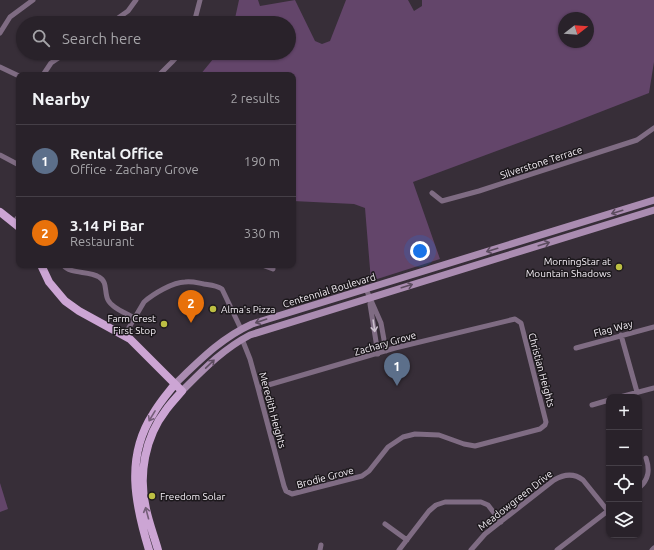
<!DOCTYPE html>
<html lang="en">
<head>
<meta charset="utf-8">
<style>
	:root { --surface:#29222a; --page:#312a32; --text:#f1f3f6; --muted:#a5a4a8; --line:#453f47; --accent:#d93025 }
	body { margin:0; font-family:Ubuntu,sans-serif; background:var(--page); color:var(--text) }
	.controls { position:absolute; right:12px; bottom:12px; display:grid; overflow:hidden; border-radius:8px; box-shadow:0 1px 3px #0004 }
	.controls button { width:36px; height:36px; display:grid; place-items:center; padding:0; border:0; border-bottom:1px solid var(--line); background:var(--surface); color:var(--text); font:20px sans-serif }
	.compass { position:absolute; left:558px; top:12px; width:36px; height:36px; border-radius:50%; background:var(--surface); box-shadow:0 1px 3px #0004; rotate:73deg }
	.you { position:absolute; left:420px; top:251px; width:14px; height:14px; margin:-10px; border:3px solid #fff; border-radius:50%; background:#1a73e8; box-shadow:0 0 0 6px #1a73e833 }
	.badge { display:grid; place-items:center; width:26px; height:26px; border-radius:50%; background:var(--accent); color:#fff; font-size:13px; font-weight:700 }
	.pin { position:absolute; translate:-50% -33px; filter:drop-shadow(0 1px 2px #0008) }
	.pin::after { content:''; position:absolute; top:21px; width:14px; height:12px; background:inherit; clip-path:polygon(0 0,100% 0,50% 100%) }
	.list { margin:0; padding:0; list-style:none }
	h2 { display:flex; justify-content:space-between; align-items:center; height:52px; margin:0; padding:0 16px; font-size:17px }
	h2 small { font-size:13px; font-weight:400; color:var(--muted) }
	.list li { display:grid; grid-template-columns:26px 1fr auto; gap:12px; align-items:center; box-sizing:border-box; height:72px; padding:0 16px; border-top:1px solid var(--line) }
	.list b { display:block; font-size:15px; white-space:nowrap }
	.list p { margin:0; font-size:13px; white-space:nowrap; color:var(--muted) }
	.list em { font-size:13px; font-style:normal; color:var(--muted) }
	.icon { flex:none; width:22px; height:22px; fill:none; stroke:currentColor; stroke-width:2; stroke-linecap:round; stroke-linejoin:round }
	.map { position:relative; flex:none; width:654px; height:550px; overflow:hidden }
	.search { position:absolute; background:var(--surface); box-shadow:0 1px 3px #0004; left:16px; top:16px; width:280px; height:44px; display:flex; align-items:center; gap:10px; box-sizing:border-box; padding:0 14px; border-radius:22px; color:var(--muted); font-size:15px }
	.panel { position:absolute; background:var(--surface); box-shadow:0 1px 3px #0004; left:16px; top:72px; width:280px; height:196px; border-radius:8px }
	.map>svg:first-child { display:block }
	.green { fill:#63456a; fill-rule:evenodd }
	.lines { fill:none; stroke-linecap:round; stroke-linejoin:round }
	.street { stroke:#7f6c83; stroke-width:5 }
	.secondary { stroke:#aa8cb1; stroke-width:7 }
	.primary { stroke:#cca5d4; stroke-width:8 }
	.oneway { stroke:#5c4c5f }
	.oneway2 { stroke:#ccc1ce }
	.oneway3 { stroke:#745e78 }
	.poi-dot { fill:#bdbf43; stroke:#1c181c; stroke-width:1.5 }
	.labels { text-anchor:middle; stroke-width:3; stroke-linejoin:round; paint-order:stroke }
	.street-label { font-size:10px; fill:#f5eff6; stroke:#1c181c }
	.poi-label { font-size:10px; fill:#f5eff6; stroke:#1c181c; text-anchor:end }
</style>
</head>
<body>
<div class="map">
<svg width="654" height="550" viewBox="0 0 654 550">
	<rect width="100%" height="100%" fill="#372e38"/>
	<path class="green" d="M239,0H258L260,6L295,0L315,41L322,44L330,41L346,0H408L414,11L422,6V0H654V62L649,93L564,126L413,182L440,259L371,281L365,208L354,204L293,201V75H200L218,53H289V23H234ZM564,18H588V42H564Z
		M0,483L8,509L0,512Z"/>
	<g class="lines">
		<path class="street" d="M111,23L128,11L136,0
			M194,23L200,0
			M0,33L10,17L33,0
			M0,67L19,76
			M43,75L51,63L66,53
			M159,75L172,62L180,53
			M0,155L19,165
			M432,193L442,201L479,191L637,140L654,128
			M14,222L19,216
			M63,265C71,275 88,270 99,277C108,282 104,292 108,300C112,308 126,313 134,318
			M262,265L273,269
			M366,289L381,323L386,351
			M370,304L378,354
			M621,335L637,392
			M124,336L144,302C153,294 173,282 185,282C192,281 198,283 204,284C211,285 216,285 222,289L241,329
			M242,339L250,359L258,388L284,486L286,491L292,494L362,476L369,471L388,447L403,437L415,434L439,435L464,444L475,446L540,429L545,425L546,422L521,323L515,319L395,348L258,388
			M576,348L654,327
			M620,397L654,388
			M592,405L609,400
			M639,488C649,479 650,470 646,458
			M385,524L407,540
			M320,550L321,545
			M399,550L429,511L436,505L445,502H481L488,505L501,522
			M471,550L485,534L554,480C564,474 574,473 583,480L608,511
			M557,550L609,510
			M652,550L654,548"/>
		<path class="secondary" d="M175,384C199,361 221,338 252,324L654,200
			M182,391C203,370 223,349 250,335L654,210"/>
		<path class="primary" d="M0,212L19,227
			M41,265L49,282L65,301L79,311L130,339L182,391C177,397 171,403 166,410C145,437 138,475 146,509C149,523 154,536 158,550
			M149,550C135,504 125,457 153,414C159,403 167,394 175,384"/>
	</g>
	<defs><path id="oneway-shaft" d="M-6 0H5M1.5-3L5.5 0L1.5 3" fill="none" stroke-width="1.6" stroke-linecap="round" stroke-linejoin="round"/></defs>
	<g class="oneway">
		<use href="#oneway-shaft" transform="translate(617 212) rotate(163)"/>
		<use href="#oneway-shaft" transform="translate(544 244) rotate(-17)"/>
		<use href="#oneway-shaft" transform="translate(492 250) rotate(163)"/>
		<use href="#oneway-shaft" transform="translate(407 286) rotate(-17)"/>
		<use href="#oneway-shaft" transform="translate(261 321) rotate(161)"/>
		<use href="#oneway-shaft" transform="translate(210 364) rotate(-44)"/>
	</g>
	<use class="oneway2" href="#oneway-shaft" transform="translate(374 326) rotate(82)"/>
	<g class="oneway3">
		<use href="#oneway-shaft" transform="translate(152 416) rotate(121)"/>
		<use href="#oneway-shaft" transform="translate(147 513) rotate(-105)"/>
	</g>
	<g class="poi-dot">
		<circle cx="619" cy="267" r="4"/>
		<circle cx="213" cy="309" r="4"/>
		<circle cx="164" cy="324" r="4"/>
		<circle cx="152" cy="496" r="4"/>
	</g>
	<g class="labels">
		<g class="street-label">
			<text transform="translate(541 162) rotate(-18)" y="4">Silverstone Terrace</text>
			<text transform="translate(329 290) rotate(-17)" y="4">Centennial Boulevard</text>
			<text transform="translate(613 328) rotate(-15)" y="4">Flag Way</text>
			<text transform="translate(385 343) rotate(-16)" y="4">Zachary Grove</text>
			<text transform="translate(542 370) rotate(75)" y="4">Christian Heights</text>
			<text transform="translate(273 410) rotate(75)" y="4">Meredith Heights</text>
			<text transform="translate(325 477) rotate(-15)" y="4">Brodie Grove</text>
			<text transform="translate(515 500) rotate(-38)" y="4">Meadowgreen Drive</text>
		</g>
		<g class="poi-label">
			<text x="611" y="265">MorningStar at<tspan x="611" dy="12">Mountain Shadows</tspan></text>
			<text x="221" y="313" text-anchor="start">Alma's Pizza</text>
			<text x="156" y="322">Farm Crest<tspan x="156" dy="12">First Stop</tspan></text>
			<text x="160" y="500" text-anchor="start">Freedom Solar</text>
		</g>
	</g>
</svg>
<div class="controls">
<button>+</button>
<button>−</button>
<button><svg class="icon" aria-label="locate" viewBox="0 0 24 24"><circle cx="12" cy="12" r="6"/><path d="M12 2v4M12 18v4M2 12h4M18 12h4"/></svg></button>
<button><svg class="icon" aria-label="layers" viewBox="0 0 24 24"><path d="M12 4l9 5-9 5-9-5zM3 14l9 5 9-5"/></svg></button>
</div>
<svg class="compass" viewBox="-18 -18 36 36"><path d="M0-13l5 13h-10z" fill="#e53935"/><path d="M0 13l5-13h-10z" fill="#a5a4a8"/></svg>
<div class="you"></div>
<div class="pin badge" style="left:397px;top:386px;background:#5c6f8a">1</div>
<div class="pin badge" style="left:191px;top:323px;background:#e8710a">2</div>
<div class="search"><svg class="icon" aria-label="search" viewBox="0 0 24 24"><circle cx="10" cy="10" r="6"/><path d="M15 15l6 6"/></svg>Search here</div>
<section class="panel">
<h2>Nearby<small>2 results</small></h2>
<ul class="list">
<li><span class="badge" style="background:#5c6f8a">1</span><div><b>Rental Office</b><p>Office · Zachary Grove</p></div><em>190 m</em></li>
<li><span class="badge" style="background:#e8710a">2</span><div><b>3.14 Pi Bar</b><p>Restaurant</p></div><em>330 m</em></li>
</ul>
</section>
</div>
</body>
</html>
